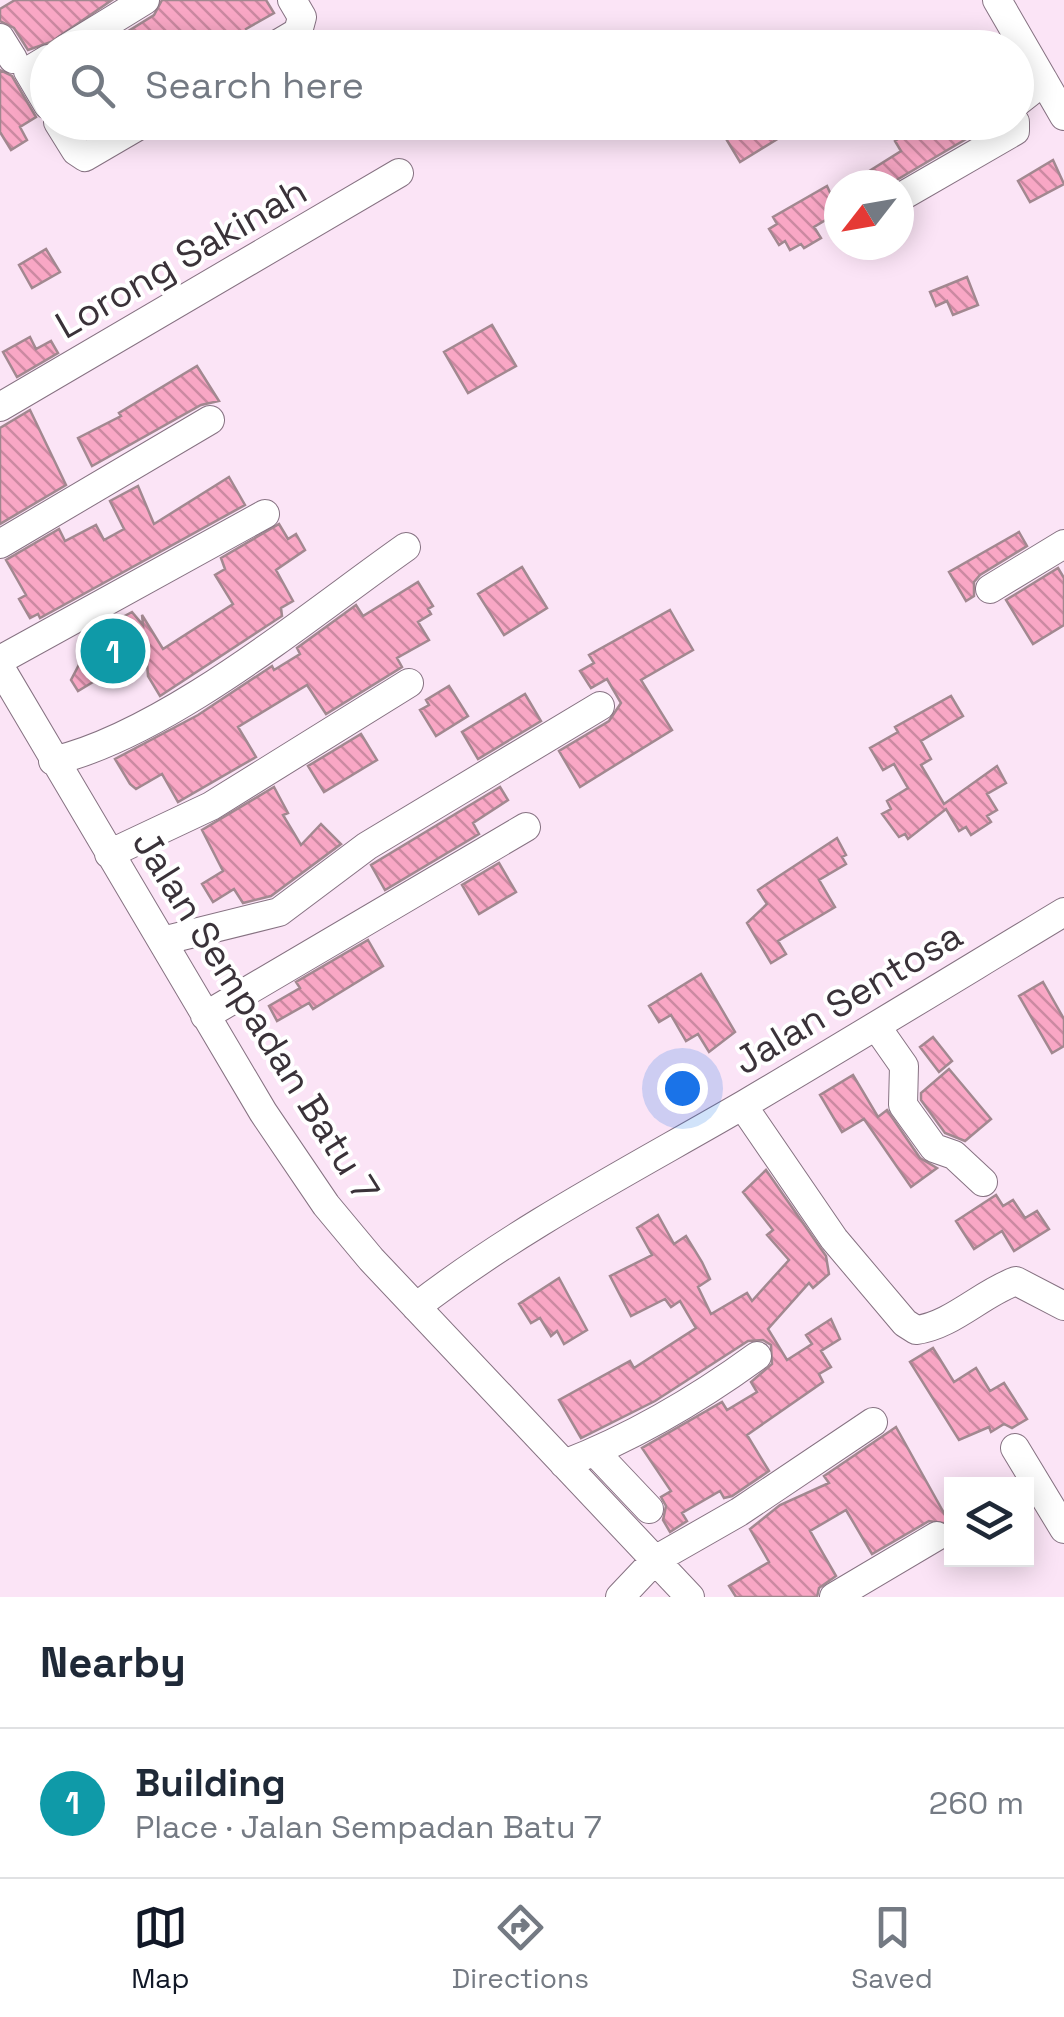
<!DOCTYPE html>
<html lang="en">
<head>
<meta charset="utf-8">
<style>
	:root { --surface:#fff; --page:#f6f6f7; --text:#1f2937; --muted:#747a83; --line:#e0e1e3; --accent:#111827 }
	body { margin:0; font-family:"Space Grotesk",sans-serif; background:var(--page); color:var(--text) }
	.controls { position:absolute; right:30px; bottom:30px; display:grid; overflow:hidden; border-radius:0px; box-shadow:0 5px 25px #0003 }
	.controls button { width:90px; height:90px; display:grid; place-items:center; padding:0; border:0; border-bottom:2px solid var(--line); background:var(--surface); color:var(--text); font:50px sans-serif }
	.compass { position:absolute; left:824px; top:170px; width:90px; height:90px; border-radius:50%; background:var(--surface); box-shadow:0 5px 25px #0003; rotate:239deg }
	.you { position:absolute; left:682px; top:1088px; width:35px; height:35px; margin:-25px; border:8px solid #fff; border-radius:50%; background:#1a73e8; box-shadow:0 0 0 15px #1a73e833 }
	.badge { display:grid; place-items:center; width:65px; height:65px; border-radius:50%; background:var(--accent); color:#fff; font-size:32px; font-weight:700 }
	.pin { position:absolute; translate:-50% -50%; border:5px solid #fff; box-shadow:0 2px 10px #0006 }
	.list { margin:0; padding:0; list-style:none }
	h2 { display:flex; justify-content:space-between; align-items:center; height:130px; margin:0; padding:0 40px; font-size:42px }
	h2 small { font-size:32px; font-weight:400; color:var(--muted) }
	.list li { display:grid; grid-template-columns:65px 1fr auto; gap:30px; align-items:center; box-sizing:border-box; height:150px; padding:0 40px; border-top:2px solid var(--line) }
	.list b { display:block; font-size:38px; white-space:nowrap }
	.list p { margin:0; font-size:32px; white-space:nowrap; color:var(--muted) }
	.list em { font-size:32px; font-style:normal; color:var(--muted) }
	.icon { flex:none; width:55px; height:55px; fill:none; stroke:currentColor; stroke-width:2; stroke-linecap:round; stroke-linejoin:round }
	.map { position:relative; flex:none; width:1064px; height:1597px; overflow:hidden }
	.search { position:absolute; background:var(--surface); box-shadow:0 5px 25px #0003; left:30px; right:30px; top:30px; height:110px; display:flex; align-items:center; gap:25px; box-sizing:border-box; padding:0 35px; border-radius:55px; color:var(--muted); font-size:38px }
	.sheet { height:280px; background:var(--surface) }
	nav { display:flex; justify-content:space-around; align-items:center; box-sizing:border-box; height:140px; border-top:2px solid var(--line); background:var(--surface); font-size:28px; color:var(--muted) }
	nav a { display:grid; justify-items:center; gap:5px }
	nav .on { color:var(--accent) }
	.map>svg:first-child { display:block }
	.building { fill:url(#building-back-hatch); stroke:#a28890; stroke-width:2.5 }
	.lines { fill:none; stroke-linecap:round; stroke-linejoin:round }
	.minor-casing { stroke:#867282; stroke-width:30 }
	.minor { stroke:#fff; stroke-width:28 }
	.labels { text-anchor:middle; stroke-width:8; stroke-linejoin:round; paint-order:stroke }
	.street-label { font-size:38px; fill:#3a3239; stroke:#fff }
</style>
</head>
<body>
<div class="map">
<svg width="1064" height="1597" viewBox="0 0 1064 1597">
	<defs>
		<pattern id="building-back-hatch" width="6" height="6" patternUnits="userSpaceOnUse" patternTransform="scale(2.5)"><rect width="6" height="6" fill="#f9a7c5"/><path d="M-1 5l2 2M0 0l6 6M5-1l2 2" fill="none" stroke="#cb89a1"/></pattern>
	</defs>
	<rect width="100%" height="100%" fill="#fbe4f6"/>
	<path class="building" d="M15,0H112L51,42L28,50L14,28L0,21V9Z
		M162,0H266L274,13L246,29L254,48H101L154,15Z
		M0,70L12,76L36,117L20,127L27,140L11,150L0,132Z
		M716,122H805L740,162Z
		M922,122H995L888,185H847L901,151L895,141Z
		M1053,160L1064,184L1030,202L1018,181Z
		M827,186L839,212L814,227L821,238L804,248L801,244L790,250L785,241L779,245L769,229L777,224L773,217Z
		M46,249L60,272L32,288L19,265Z
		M967,277L978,305L953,315L947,301L936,306L930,292Z
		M492,325L516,366L468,393L444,352Z
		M30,337L36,349L51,341L58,353L17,377L3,352Z
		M197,366L219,401L201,405L92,466L78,438L121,416L119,413Z
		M30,410L66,485L0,524V428Z
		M229,477L245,505L40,618L38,614L30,618L19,599L26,595L6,560L59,529L65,541L96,525L104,540L124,529L110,501L138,486L154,524Z
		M279,524L288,539L296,534L305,550L276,570L293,601L281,608L282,616L160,696L148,676L146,650L78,691L71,680L84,655L80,647L100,636L97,631L132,612L143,625L142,615L163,649L233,604L215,575L225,569L221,558Z
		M1019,532L1027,546L980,575L974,582V596L966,601L949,572Z
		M522,567L547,608L504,635L478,594Z
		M1058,568L1064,578V625L1033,644L1006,600Z
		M418,582L433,606L428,609L431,614L418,622L429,640L397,658L402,667L326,714L307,685L238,727L256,757L178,802L162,774L136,789L130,784L115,759L198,715L272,666L274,670L300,654L297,648L356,605L363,616Z
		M670,610L693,650L641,680L672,730L580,787L559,751L609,721L621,703L607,679L591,688L580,671L594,663L589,655Z
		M449,686L468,716L436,736L420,710L429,705L426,700Z
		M525,694L541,721L478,759L462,732Z
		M951,696L963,716L921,741L931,759L921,765L944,804L997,766L1006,783L987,794L997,810L987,816L991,822L971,835L966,827L959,831L946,809L908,839L905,834L899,837L882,814L891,809L887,801L908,788L894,764L883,770L870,748L898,732L895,727Z
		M361,734L377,760L324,792L308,766Z
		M274,787L288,813L283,815L301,845L321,824L341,844L271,896L243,903L234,889L213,902L202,884L223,871L202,830Z
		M500,787L508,800L473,823L479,834L385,890L371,865Z
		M837,838L846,855L842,857L846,864L819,880L835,907L778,941L786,954L771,963L747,923L767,904L758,890Z
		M499,863L516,892L479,914L462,885Z
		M368,940L383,966L313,1009L309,1003L277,1021L269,1006L300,988L296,982Z
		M701,974L735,1032L709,1052L698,1034L686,1041L671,1015L659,1022L649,1006Z
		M1043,982L1064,1019V1046L1052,1053L1019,996Z
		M933,1037L952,1061L939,1072L920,1047Z
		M949,1069L991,1119L965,1141L945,1133L921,1100V1093Z
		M853,1075L878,1117L887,1110L920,1158L937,1168L911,1187L864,1119L842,1132L820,1095Z
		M766,1170L826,1256L829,1274L813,1288L809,1283L768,1329L787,1360L812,1344L806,1335L831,1319L840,1339L821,1351L831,1367L819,1374L823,1382L747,1435L769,1471L732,1496L724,1498L720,1491L682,1513L687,1521L670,1532L663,1520L666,1506L661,1497L671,1491L642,1448L722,1402L727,1410L757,1392L751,1382L772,1364L771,1345L763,1340L748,1341L655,1401L581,1438L559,1400L630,1361L634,1368L696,1328L680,1301L671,1307L665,1299L631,1316L610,1276L652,1255L637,1228L658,1215L674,1244L686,1236L702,1262L710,1279L698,1287L711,1314L747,1293L752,1301L789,1260L767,1235L773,1230L743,1192Z
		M996,1195L1003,1206L1013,1200L1025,1218L1037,1211L1049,1229L1014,1251L1002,1231L974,1249L956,1221Z
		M559,1278L587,1330L564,1344L557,1331L551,1336L540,1318L531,1323L519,1304Z
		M933,1348L954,1382L976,1368L990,1391L1004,1383L1027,1419L1012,1428L1004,1424L991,1432L989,1427L959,1440L910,1362Z
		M896,1427L950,1524L929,1521L872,1554L846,1510L810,1531L836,1576L819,1588L817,1597H736L729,1586L769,1562L750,1529L780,1505L829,1483L824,1476Z"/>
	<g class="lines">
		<defs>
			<path id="minor" d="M997,0L1064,116
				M0,38L13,59
				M67,48L145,0
				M271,48L298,32L302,17L292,0
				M48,59L28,71L48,105
				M1016,103L1044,81
				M58,122L76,151L85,157L145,122
				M899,198L1015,131V122
				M0,407L399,173
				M0,544L210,420
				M990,589L1064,544
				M0,660L265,514
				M0,667L263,1112L326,1205L371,1259L690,1597
				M53,761C167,734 308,616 406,547
				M109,854L211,806L409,683
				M162,941L279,912L367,846L600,706
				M205,1016L526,827
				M876,1026L904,1066L903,1105L934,1148L954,1155L983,1182
				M743,1106L834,1239L905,1323L916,1330C951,1326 982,1293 1016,1281L1064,1306
				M416,1307C518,1228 633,1169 745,1104C852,1041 958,976 1064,912
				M1015,1448L1064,1529
				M595,1452L649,1509
				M564,1464C631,1438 698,1399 757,1356
				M620,1597L655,1560L739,1512L873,1422
				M834,1597L937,1536"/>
		</defs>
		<use href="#minor" class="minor-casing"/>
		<use href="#minor" class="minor"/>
	</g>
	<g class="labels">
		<g class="street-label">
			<text transform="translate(181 258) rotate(-30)" y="13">Lorong Sakinah</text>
			<text transform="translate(848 998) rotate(-31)" y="13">Jalan Sentosa</text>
			<text transform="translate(256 1016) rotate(58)" y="13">Jalan Sempadan Batu 7</text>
		</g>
	</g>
</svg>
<div class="controls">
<button><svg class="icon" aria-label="layers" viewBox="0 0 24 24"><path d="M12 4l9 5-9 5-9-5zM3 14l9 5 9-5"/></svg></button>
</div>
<svg class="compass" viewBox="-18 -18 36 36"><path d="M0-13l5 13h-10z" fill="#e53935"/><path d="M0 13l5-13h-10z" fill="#747a83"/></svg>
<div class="you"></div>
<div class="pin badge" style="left:113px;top:651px;background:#0f9aa8">1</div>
<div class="search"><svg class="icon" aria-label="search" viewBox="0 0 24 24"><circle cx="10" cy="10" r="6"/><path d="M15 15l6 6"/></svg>Search here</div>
</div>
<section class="sheet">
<h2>Nearby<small></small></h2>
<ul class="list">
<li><span class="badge" style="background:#0f9aa8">1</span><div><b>Building</b><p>Place · Jalan Sempadan Batu 7</p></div><em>260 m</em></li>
</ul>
</section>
<nav>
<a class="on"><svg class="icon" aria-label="map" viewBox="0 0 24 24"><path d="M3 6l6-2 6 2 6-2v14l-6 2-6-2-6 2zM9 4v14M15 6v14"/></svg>Map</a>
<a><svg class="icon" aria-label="directions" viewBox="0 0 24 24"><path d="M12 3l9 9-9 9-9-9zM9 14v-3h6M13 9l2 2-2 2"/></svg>Directions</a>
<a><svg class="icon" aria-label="saved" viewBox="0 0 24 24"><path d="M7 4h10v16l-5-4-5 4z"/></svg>Saved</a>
</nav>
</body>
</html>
